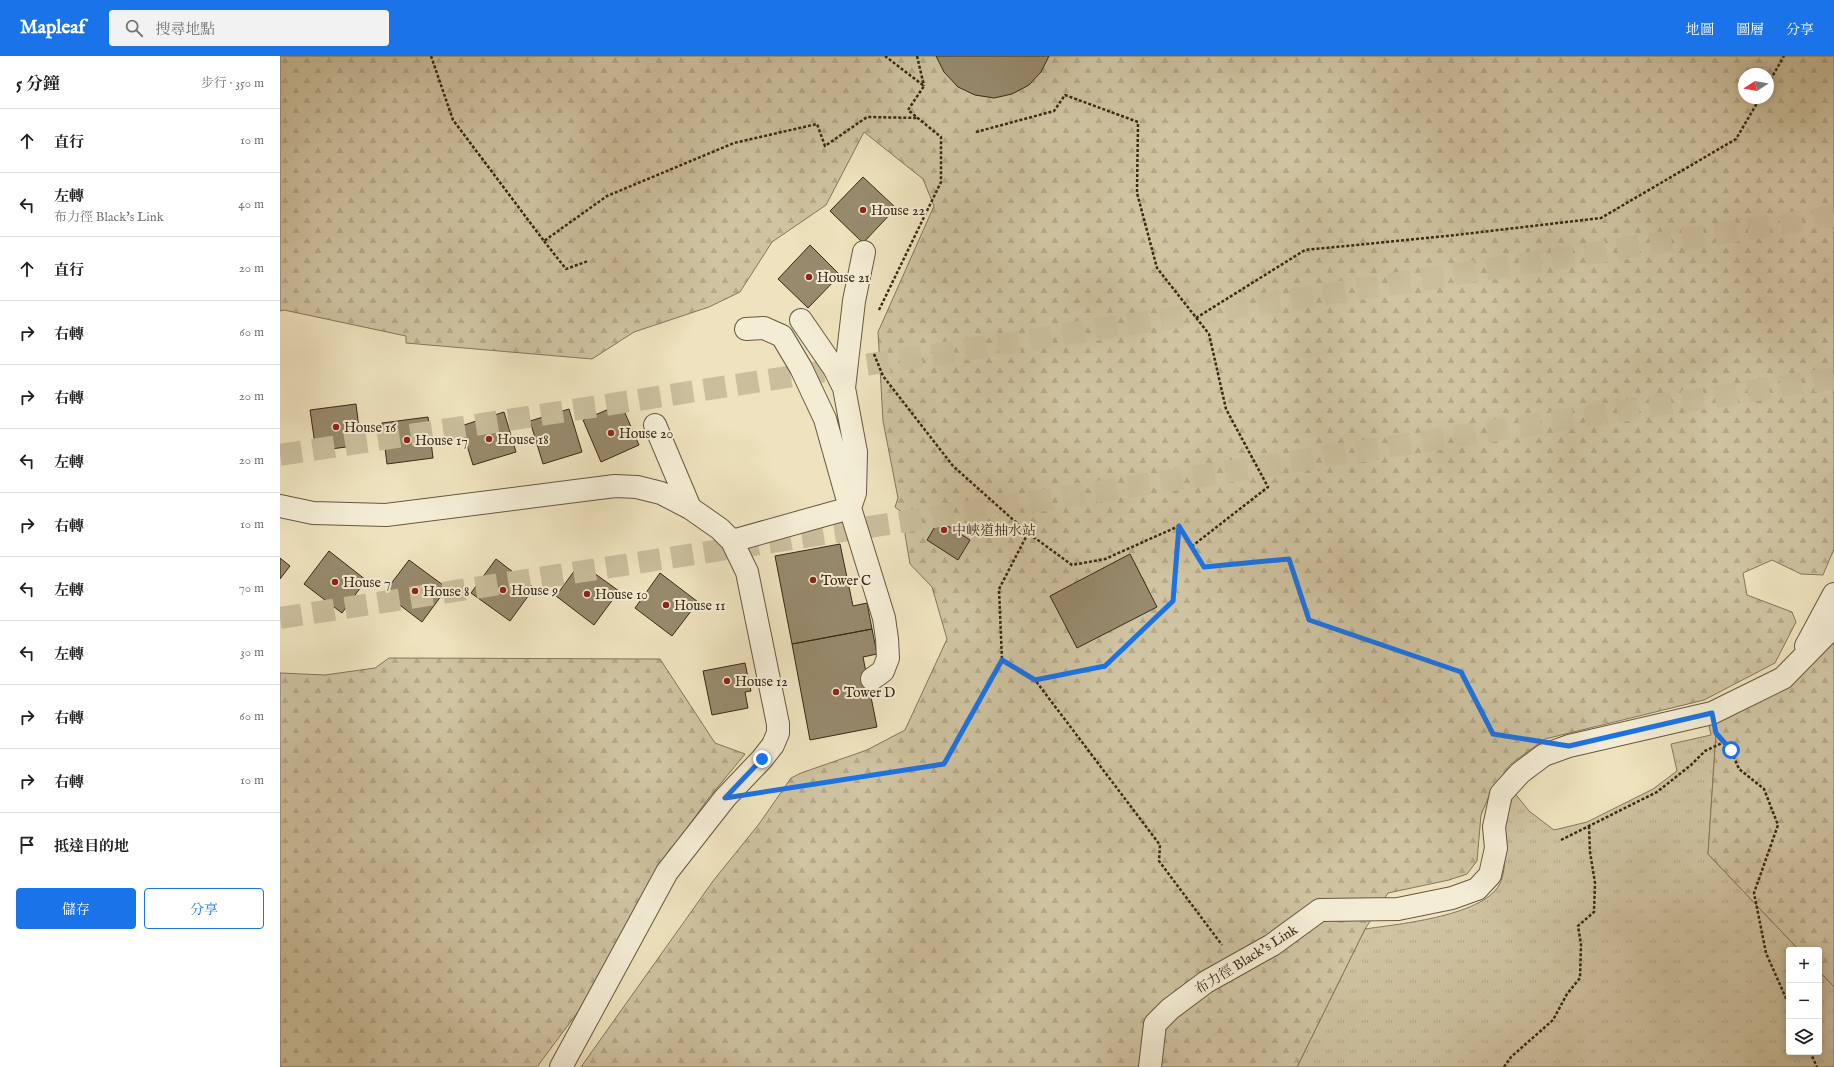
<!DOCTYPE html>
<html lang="zh-TW">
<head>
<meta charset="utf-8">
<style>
	:root { --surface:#fff; --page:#f2f2f2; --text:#202124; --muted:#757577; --line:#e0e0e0; --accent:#1a73e8 }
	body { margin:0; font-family:"IM FELL English","Noto Serif TC",serif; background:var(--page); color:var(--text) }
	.controls { position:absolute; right:12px; bottom:12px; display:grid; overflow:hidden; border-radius:4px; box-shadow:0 2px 10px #0003 }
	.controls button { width:36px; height:36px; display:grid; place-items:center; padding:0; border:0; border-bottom:1px solid var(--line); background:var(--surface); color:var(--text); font:20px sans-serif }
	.compass { position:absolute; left:1458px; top:12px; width:36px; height:36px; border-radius:50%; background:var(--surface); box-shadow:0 2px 10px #0003; rotate:259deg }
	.stop { position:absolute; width:12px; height:12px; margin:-9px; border:3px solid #1a73e8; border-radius:50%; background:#fff }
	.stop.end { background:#1a73e8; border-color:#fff; box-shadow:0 1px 4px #0008 }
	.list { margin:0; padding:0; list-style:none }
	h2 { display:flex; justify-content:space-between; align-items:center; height:52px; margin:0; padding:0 16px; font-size:17px }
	h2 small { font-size:13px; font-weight:400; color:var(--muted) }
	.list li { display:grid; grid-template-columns:26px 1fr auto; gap:12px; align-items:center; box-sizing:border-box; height:64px; padding:0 16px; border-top:1px solid var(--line) }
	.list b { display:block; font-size:15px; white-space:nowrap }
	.list p { margin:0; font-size:13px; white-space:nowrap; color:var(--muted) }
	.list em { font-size:13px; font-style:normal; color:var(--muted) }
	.actions { display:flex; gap:8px; padding:12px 16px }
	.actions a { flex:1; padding:9px 0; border:1px solid var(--accent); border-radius:4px; text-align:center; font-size:14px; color:var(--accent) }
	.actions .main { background:var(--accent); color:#fff }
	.icon { flex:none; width:22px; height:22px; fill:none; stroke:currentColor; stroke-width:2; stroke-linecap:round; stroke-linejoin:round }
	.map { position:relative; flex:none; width:1554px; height:1011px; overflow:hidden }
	header { display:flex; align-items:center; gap:24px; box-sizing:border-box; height:56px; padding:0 20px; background:var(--accent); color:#fff }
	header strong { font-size:19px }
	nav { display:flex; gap:22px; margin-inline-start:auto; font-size:14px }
	.search { width:280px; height:36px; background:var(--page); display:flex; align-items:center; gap:10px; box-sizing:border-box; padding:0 14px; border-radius:4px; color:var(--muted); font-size:15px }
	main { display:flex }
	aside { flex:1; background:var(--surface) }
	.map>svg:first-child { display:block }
	.grass { fill:url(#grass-tufts); stroke:#84765b }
	.forest { fill:url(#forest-firs); stroke:#84765b; fill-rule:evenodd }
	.building { fill:#978a6d; stroke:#392915 }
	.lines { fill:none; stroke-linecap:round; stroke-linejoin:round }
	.highway-tunnel { stroke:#cabe9c; stroke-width:22; stroke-dasharray:22 11; stroke-linecap:butt }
	.street-casing { stroke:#66583f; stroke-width:24 }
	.path { stroke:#392915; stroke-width:2.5; stroke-dasharray:3 2; stroke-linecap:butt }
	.street { stroke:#f4edd5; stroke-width:22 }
	.route { stroke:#1a73e8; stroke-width:5 }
	.poi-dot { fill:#8f2418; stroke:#f4edd5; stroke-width:1.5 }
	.labels { text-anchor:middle; stroke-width:4; stroke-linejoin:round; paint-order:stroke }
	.poi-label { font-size:14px; fill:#392915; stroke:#f4edd5; text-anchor:start }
	.street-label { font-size:14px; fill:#392915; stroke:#f4edd5 }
</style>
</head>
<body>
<header>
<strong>Mapleaf</strong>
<div class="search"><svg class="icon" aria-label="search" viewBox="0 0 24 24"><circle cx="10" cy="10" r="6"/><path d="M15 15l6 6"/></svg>搜尋地點</div>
<nav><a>地圖</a><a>圖層</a><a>分享</a></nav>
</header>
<main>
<aside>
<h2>5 分鐘<small>步行 · 350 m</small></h2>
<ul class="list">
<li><svg class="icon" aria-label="ahead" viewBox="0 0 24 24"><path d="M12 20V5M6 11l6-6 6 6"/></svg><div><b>直行</b></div><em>10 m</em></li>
<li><svg class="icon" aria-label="left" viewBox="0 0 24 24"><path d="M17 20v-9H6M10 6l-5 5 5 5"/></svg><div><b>左轉</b><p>布力徑 Black's Link</p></div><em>40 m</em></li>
<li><svg class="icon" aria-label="ahead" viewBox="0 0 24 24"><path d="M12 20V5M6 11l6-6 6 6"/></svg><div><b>直行</b></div><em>20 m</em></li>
<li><svg class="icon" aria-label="right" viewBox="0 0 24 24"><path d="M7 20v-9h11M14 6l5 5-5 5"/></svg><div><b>右轉</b></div><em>60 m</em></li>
<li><svg class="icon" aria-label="right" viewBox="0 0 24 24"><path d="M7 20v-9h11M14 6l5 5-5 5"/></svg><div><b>右轉</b></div><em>20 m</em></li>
<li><svg class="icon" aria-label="left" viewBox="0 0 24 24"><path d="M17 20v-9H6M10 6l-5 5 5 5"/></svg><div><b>左轉</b></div><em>20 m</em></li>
<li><svg class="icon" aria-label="right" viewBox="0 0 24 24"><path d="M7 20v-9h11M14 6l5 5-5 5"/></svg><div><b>右轉</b></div><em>10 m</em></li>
<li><svg class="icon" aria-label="left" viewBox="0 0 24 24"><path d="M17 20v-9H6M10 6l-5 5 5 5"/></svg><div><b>左轉</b></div><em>70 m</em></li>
<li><svg class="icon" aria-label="left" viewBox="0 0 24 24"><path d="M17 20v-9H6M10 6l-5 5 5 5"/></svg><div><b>左轉</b></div><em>30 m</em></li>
<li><svg class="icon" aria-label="right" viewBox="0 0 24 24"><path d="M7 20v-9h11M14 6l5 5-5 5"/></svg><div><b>右轉</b></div><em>60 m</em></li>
<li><svg class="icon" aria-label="right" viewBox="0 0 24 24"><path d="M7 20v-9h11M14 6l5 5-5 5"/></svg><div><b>右轉</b></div><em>10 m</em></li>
<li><svg class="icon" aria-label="arrive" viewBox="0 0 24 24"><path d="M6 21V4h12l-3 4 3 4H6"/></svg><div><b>抵達目的地</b></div></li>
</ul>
<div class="actions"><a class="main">儲存</a><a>分享</a></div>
</aside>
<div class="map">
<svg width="1554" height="1011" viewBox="0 0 1554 1011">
	<defs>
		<pattern id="grass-tufts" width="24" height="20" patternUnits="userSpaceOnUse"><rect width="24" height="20" fill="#cfc3a1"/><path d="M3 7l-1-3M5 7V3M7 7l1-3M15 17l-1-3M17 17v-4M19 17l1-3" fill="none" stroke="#b2a88a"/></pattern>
		<pattern id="forest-firs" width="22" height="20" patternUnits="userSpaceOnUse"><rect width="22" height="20" fill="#cfc3a1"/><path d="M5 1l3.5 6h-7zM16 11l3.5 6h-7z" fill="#b2a88a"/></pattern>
	</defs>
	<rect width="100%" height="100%" fill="#eee3be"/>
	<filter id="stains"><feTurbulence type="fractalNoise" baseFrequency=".005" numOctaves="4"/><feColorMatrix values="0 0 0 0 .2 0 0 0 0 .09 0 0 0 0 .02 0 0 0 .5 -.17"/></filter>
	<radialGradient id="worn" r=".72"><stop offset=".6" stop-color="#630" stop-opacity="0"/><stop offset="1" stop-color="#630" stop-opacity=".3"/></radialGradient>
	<path class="grass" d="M1437,662L1428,798L1519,894H1509V996H1539V915L1554,931V1011H1017L1085,873C1118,868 1208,860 1221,825C1227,809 1224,790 1224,774C1224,761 1230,747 1233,735L1249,755L1274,774L1307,766L1373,733L1397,715L1391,688L1431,679L1428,665Z"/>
	<path class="forest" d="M0,0H1554V493L1543,519L1521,518L1492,504L1463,517L1467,539L1512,556L1516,566L1495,607L1424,644L1265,683L1231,708L1212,733L1201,759L1197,805L1187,818L1169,824L1108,837L1085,873L1017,1011H301L433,825L479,768L511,722L521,717L587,694L625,674L667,583L652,531L630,508L625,478L631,463L615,451L618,442L603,365L598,276L654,150L643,123L584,76L546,149L492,186L460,236L429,251L354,276L312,303L126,287V280L4,254L0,255ZM1464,18H1488V42H1464Z
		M1554,576V931L1539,915V894H1519L1428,798L1437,662Z
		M109,602L380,603L435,687L465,698L428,743L386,801L300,953L257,1011H0V617L45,619L95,612Z"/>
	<path class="building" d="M656,0H769L761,16L749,29L732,38L714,42L695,39L678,31L664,16Z
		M583,121L616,152L583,187L550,155Z
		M530,189L560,219L528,252L498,223Z
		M76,348L81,389L36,395L30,354Z
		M341,348L359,389L321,406L303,364Z
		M289,353L302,396L263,408L250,365Z
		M224,356L236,396L193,409L181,370Z
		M148,361L153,402L107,408L102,367Z
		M659,464L690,484L678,504L647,484Z
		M560,488L573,550L587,547L592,573L512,588L495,500Z
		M49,495L86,524L62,557L24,528Z
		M850,498L877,551L797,592L770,540Z
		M0,502L10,510L0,523Z
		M216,503L254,532L230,565L191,537Z
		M129,504L167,532L142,566L104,537Z
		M300,507L339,535L314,569L276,540Z
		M380,517L418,546L392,580L355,552Z
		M592,573L597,598L583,601L597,671L530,684L512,588Z
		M465,607L471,635L465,636L468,652L432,659L423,615Z"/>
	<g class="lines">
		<path class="highway-tunnel" d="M0,399L1554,160
			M0,562L1554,322"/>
		<defs>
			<path id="street" d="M521,264L554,312L564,332L576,396L575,437L570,452L604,562L607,583L608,602L603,615L592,623
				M564,332L574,245L584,196
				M375,369L410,452
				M0,450L33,457L106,459L335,430L357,431L381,437L410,452L440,473L452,485L467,516L498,668V677L493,689L482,703L445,742L387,816L281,1011
				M452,485L570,452L545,363L521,312L502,280L484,272L466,273
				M1526,590L1554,538
				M870,1011L875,968L890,953L926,926L992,889L1040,854L1118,853L1172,842L1197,833L1210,819L1216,792L1214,771L1221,738L1240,717L1264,699L1289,690L1432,657L1503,622L1554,570"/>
		</defs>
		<use href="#street" class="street-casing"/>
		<path class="path" d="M151,0L173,64L264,185L327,140L454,87L537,68L545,90L587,61L638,62
			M637,0L644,30
			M1488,28L1504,0
			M696,76L774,55L785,39L858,66L857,137L877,212L929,278L946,353L988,431L911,491
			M264,185L286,213L308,205
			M599,254L661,126V81L628,54L644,30L605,0
			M916,262L1025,194L1167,180L1321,162L1456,83L1480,42
			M594,298L603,320L673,410L748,477L792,509L825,503L899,470
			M899,470L924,511L1009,503L1029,564L1181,616L1213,678L1245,683
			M748,477L719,533L722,604L755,624L880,789L879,805L942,889
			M755,624L825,611L893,545L899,470
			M1439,680L1451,694L1459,713L1484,733L1498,769L1474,837L1486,897L1509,949
			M486,735L664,708L722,604
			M1281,784L1377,736L1411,709L1425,695L1444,686
			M1530,996L1537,1011
			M1224,1011L1231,1001L1273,964L1287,938L1300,922L1301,888L1298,870L1314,856L1315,827L1310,796L1309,771"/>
		<use href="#street" class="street"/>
	</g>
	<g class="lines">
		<path class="route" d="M482,703L445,742L664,708L722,604L755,624L825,610L893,545L899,470L924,511L1009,503L1029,564L1181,616L1213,678L1289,690L1432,657L1436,677L1451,694"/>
	</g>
	<g class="poi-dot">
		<circle cx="583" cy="154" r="4"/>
		<circle cx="529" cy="221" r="4"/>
		<circle cx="56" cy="371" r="4"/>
		<circle cx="331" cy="377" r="4"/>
		<circle cx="209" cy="383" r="4"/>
		<circle cx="127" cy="384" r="4"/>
		<circle cx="664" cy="474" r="4"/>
		<circle cx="533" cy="524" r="4"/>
		<circle cx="55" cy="526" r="4"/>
		<circle cx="223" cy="534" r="4"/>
		<circle cx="135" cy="535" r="4"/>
		<circle cx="307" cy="538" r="4"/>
		<circle cx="386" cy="549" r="4"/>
		<circle cx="447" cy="625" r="4"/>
		<circle cx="556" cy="636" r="4"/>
	</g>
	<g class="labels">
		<g class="poi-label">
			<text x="591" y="159">House 22</text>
			<text x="537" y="226">House 21</text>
			<text x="64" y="376">House 16</text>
			<text x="339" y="382">House 20</text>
			<text x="217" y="388">House 18</text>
			<text x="135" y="389">House 17</text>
			<text x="672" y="479">中峽道抽水站</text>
			<text x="541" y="529">Tower C</text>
			<text x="63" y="531">House 7</text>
			<text x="231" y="539">House 9</text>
			<text x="143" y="540">House 8</text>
			<text x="315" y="543">House 10</text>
			<text x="394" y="554">House 11</text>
			<text x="455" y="630">House 12</text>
			<text x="564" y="641">Tower D</text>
		</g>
		<g class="street-label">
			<text transform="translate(966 903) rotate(-32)" y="5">布力徑 Black's Link</text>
		</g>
	</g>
	<rect width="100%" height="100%" filter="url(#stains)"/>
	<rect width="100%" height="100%" fill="url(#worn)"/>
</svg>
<div class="controls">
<button>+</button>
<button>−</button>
<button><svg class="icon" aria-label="layers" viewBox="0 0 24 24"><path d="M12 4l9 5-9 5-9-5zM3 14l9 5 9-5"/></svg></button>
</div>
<svg class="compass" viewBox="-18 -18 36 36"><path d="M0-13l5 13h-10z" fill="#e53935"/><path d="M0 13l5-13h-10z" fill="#757577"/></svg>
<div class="stop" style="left:1451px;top:694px"></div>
<div class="stop end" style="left:482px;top:703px"></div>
</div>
</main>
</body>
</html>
